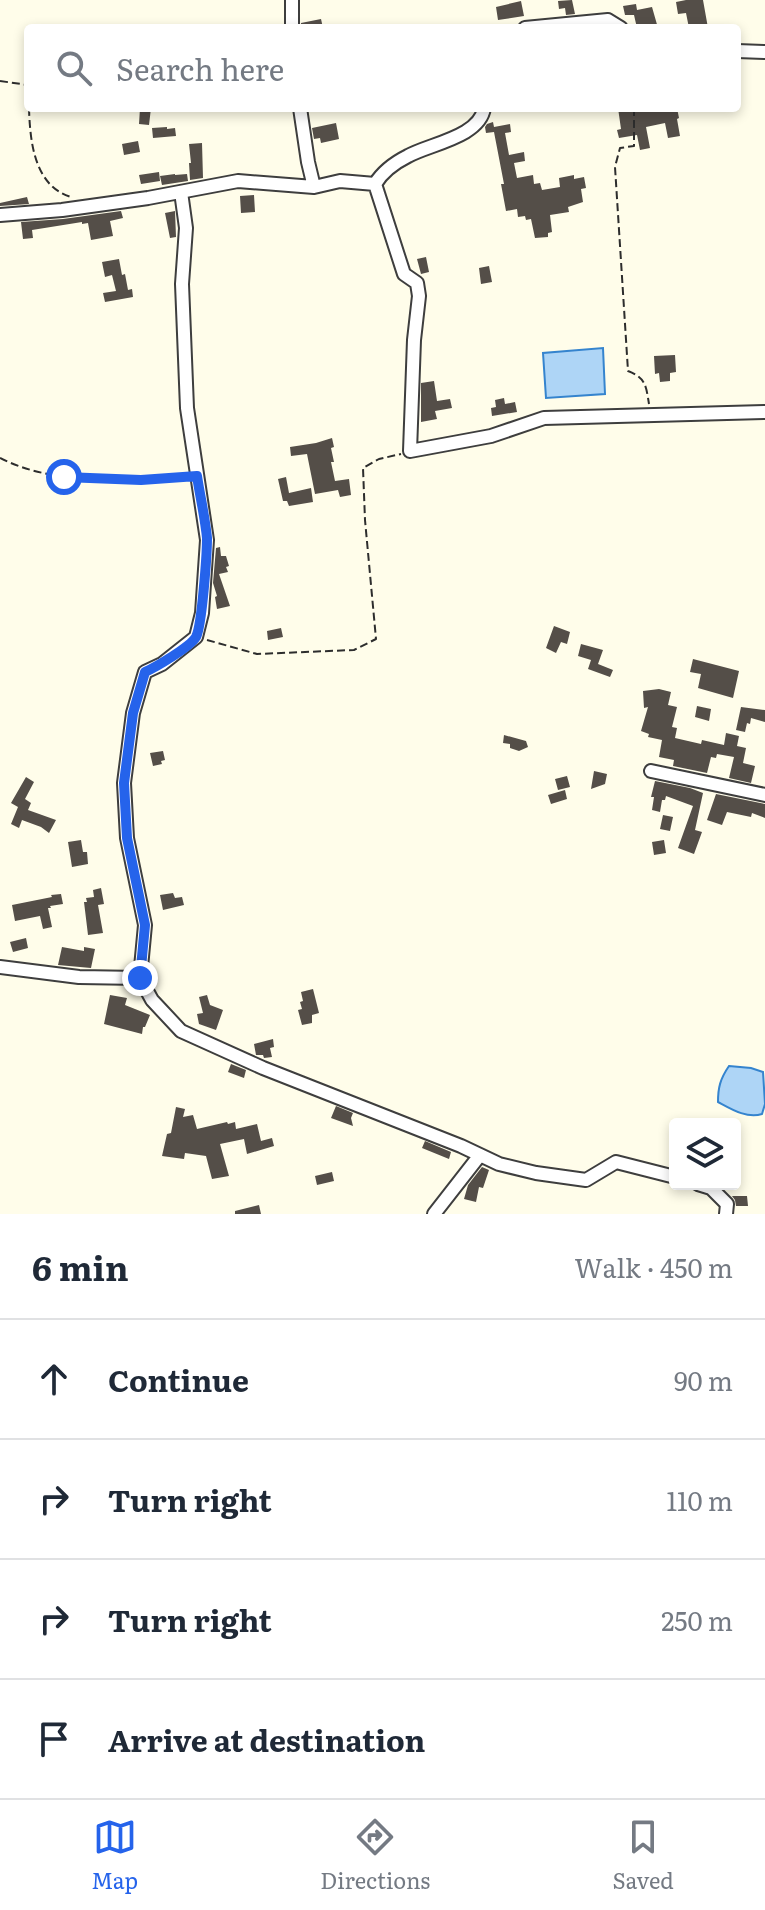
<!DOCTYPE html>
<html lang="en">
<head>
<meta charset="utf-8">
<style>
	:root { --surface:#fff; --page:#f2f2f3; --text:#1f2937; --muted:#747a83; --line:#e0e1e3; --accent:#2563eb }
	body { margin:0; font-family:Literata,serif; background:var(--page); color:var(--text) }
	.controls { position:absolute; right:24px; bottom:24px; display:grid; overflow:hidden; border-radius:8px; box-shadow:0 4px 12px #0003 }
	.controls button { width:72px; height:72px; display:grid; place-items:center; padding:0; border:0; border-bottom:2px solid var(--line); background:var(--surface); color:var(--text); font:40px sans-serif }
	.stop { position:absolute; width:24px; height:24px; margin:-18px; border:6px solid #2563eb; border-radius:50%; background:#fff }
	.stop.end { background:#2563eb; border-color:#fff; box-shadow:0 2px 8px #0008 }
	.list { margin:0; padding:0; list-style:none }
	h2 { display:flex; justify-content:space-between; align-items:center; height:104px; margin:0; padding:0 32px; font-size:34px }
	h2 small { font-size:26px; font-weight:400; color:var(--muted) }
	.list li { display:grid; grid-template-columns:52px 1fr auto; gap:24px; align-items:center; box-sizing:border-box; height:120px; padding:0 32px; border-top:2px solid var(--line) }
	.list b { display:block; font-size:30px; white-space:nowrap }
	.list em { font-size:26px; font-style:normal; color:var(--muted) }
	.icon { flex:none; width:44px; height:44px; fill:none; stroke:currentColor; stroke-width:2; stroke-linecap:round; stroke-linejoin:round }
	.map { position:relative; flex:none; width:765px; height:1214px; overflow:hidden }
	.search { position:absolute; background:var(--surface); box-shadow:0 4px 12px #0003; left:24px; right:24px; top:24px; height:88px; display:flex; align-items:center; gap:20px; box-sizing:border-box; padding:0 28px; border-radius:8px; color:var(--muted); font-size:30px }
	.sheet { height:584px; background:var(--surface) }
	nav { display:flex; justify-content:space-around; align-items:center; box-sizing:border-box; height:112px; border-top:2px solid var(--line); background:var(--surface); font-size:22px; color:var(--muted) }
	nav a { display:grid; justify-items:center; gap:4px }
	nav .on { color:var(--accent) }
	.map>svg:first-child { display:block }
	.water { fill:#aed5f6; stroke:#3584ce; stroke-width:2 }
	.building { fill:#544e48 }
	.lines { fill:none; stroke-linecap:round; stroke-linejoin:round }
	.street-casing { stroke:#3e3e3e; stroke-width:16 }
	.path { stroke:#2d2d2d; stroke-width:2; stroke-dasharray:8 4; stroke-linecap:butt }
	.street { stroke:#fff; stroke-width:12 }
	.route { stroke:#2563eb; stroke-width:10 }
</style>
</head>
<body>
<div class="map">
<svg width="765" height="1214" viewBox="0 0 765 1214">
	<rect width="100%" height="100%" fill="#fffdea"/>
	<path class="water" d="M603,348L605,394L546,398L543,353Z
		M729,1066L751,1068L763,1072L765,1104L762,1114C747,1119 731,1109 718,1102C718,1088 720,1079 729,1066Z"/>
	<path class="building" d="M572,0L575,14L566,15L565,8L559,9L558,1Z
		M686,0H703L708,28H689L686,13L678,14L676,2Z
		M521,1L524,16L498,20L496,7Z
		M636,4L637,10L652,7L658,28H637L634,15H625L623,6Z
		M321,19L323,28H301V23Z
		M140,108H151L149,125L139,124Z
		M618,108H677L679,118L677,119L680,136L668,138L665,123L646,127L650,148L640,150L637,135L619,138L617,130L621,129Z
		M493,122L494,127L510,124L511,132L505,133L509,155L524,152L525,161L514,163L517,178L533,175L534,184L540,183L542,190L560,187L559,178L574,175V179L584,177L586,188L581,189L583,202L568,207L569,212L550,215L552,232L548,233V237L535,238L531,219L526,220L525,216L518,217L517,209L506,211L501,184H504L494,132L486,133L485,127L487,124Z
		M336,123L339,139L321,143L320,138L314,139L312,128Z
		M167,127V129L175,128L176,136L153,138L152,128Z
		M138,141L140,152L124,155L122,144Z
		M202,143L203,178L190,180L189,163H191L189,144Z
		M159,172L160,181L141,184L139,175Z
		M175,174V175L187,174L188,181L162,185L160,176Z
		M254,195L255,212L241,213L240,196Z
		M27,197L29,204L0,206V203Z
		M121,211L123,218L110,221L113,236L91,240L88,223L82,224V222L32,230L33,238L23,239L21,222L63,219Z
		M175,211L176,237L170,238L165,213Z
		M426,257L429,272L421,274L417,259Z
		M119,259L122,275L125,274L128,290L132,289L133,297L105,302L103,293L116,291L112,275L105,277L102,262Z
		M489,266L492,282L481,284L479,268Z
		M675,355L676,372L670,373V381L660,382L659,373L655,374L654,356Z
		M434,381L437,401L450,399L452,408L435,411L437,419L421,422V383Z
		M504,398L505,404L515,402L517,412L492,416L491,408L496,407L495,400Z
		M332,438L334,447L331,448L334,462H331L335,481L349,479L351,495L340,497L338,490L315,494L307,454L291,456L290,447L316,443Z
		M286,477L289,493L311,488L313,502L289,506L287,501H283L278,479Z
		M220,547L221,556H226L229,566L226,567L228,572L219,574L230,606L217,609L215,597L217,596L213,583L216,548Z
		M554,626L570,632L567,644L561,642L556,653L546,648Z
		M281,628L283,637L268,640L267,631Z
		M581,644L603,650L598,664L613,670L610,677L588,669L591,660L578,656Z
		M693,659L739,671L733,698L698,688L701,674L690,672Z
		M659,689L671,692L668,705L677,707L672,727L677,728L675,738L701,744L702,740L724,745L726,733L739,736L737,746L746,748L743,763L755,766L751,783L729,778L734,757L717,754L716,758L711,757L707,773L673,766L674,760L659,757L662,740L648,737L649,734L641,731L648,707L644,708L643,691Z
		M697,706L711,709L709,721L695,717Z
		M741,707L765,710V722L751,718L750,724L747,723L745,732L736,730Z
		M504,735L526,741L528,747L519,751L510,748V744L503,743Z
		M163,751L165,760L161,761L162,764L153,766L150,753Z
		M594,771L607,774L605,784L591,789Z
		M567,776L570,787L558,790L555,779Z
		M26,777L34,782L25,799L31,803L28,810L56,820L49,833L41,827L22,820L19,828L11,824L18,807L11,803Z
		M655,781L690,788L703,793L695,830L702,832L694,854L678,848L693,806L666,796L665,800H662L660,812L652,810L654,797H651Z
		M565,790L567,799L551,804L548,795Z
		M716,794L765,804V818L752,813L751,817L727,812L722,825L707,820Z
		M663,815L673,817L670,831L660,829Z
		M81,840L83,852H87L88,864L72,867L68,842Z
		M664,840L666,853L654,855L652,842Z
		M101,888L104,904L98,905L103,933L88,935L84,902H87L86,898L94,897L93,890Z
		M173,893L175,898L182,897L184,905L163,910L160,895Z
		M61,894L63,904L50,906L51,908H48L52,927L43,929L40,916L15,921L12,905L52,897L51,895Z
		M26,938L28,948L13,952L10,942Z
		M62,947L84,951V947L95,949L91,968L58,965Z
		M313,989L319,1013L312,1015V1023L302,1025L298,1010L302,1009L300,1002L303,1001L301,992Z
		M110,995L127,998L125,1005L150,1015L145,1027H143L142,1034L104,1024Z
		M207,995L210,1005L223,1010L216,1030L199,1024L197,1014L203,1013L199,997Z
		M273,1039L274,1047L270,1048L272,1057L264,1058L263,1055H256L254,1044Z
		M231,1064L246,1070L244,1078L228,1072Z
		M336,1106L353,1113L351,1118L353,1126L331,1118Z
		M176,1107L185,1109L183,1117L193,1115L197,1129L227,1122L228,1124L235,1122L236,1129L257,1124L261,1141L272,1138L274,1146L247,1154L244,1139L220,1144L229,1176L212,1179L206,1156L185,1153L184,1159L162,1156L167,1134L171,1133Z
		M425,1141L451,1152L449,1159L422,1148Z
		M482,1167L489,1170L483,1188L479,1187L476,1202L464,1199L468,1185Z
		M332,1172L334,1181L317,1185L315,1176Z
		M732,1196H747L748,1206H736L735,1200Z
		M259,1205L261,1214H235V1211Z"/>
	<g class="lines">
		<defs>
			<path id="street" d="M292,28V0
				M525,28L608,20L621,28
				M737,51L765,52
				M300,108L308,162L314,187L340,181L375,184L404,274L417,283L419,296L414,340L410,451L491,436L544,418L765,412
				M375,184C383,171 394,163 408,156C429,144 480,137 484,108
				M181,192L186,228L182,284L187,408L207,540L202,613L196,637L162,664L145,672L133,713L124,783L127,838L145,925L140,978L152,1000L181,1031L263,1068L461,1146L499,1164L536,1173L586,1180L616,1162L675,1177
				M0,215L62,210L148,198L238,181L314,187
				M651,771L765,795
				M0,967L79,977L140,978
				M698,1184L711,1188L727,1204L726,1214
				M434,1214L480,1155"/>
		</defs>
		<use href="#street" class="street-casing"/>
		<path class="path" d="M0,81L28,85
			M29,108C30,141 34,186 71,197
			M634,108V146L620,148L615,167L628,371C646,378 646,386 649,404
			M0,458C55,486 127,480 187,477
			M207,640L257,654L354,650L376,639L365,520L363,468L379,459L401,454"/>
		<use href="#street" class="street"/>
	</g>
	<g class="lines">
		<path class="route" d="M64,477L141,480L197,476C200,496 205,517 207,538C207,553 202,626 196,637C190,647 156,667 145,672L133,713L124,783L127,838L145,925L140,978"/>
	</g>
</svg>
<div class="controls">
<button><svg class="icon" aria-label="layers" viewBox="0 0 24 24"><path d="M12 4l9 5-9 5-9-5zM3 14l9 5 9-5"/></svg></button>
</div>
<div class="stop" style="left:64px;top:477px"></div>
<div class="stop end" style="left:140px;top:978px"></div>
<div class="search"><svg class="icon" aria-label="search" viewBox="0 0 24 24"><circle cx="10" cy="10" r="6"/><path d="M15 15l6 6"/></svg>Search here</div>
</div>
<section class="sheet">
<h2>6 min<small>Walk · 450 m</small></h2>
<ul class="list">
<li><svg class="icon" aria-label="ahead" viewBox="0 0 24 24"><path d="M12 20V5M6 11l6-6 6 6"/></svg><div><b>Continue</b></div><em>90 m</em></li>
<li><svg class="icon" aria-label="right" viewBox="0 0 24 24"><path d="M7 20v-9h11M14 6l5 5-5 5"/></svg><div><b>Turn right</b></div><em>110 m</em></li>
<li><svg class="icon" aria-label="right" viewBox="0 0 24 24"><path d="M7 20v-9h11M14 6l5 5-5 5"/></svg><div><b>Turn right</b></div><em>250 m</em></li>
<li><svg class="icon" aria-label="arrive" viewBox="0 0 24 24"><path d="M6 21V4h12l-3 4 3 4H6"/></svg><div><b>Arrive at destination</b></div></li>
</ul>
</section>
<nav>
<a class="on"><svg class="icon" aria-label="map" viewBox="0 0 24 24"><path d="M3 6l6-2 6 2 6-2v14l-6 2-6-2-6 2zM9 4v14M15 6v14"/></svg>Map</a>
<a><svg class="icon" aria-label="directions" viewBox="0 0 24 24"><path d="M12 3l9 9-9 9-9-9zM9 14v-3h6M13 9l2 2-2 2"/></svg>Directions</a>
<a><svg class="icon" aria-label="saved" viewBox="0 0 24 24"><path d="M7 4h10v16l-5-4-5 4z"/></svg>Saved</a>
</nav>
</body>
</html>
